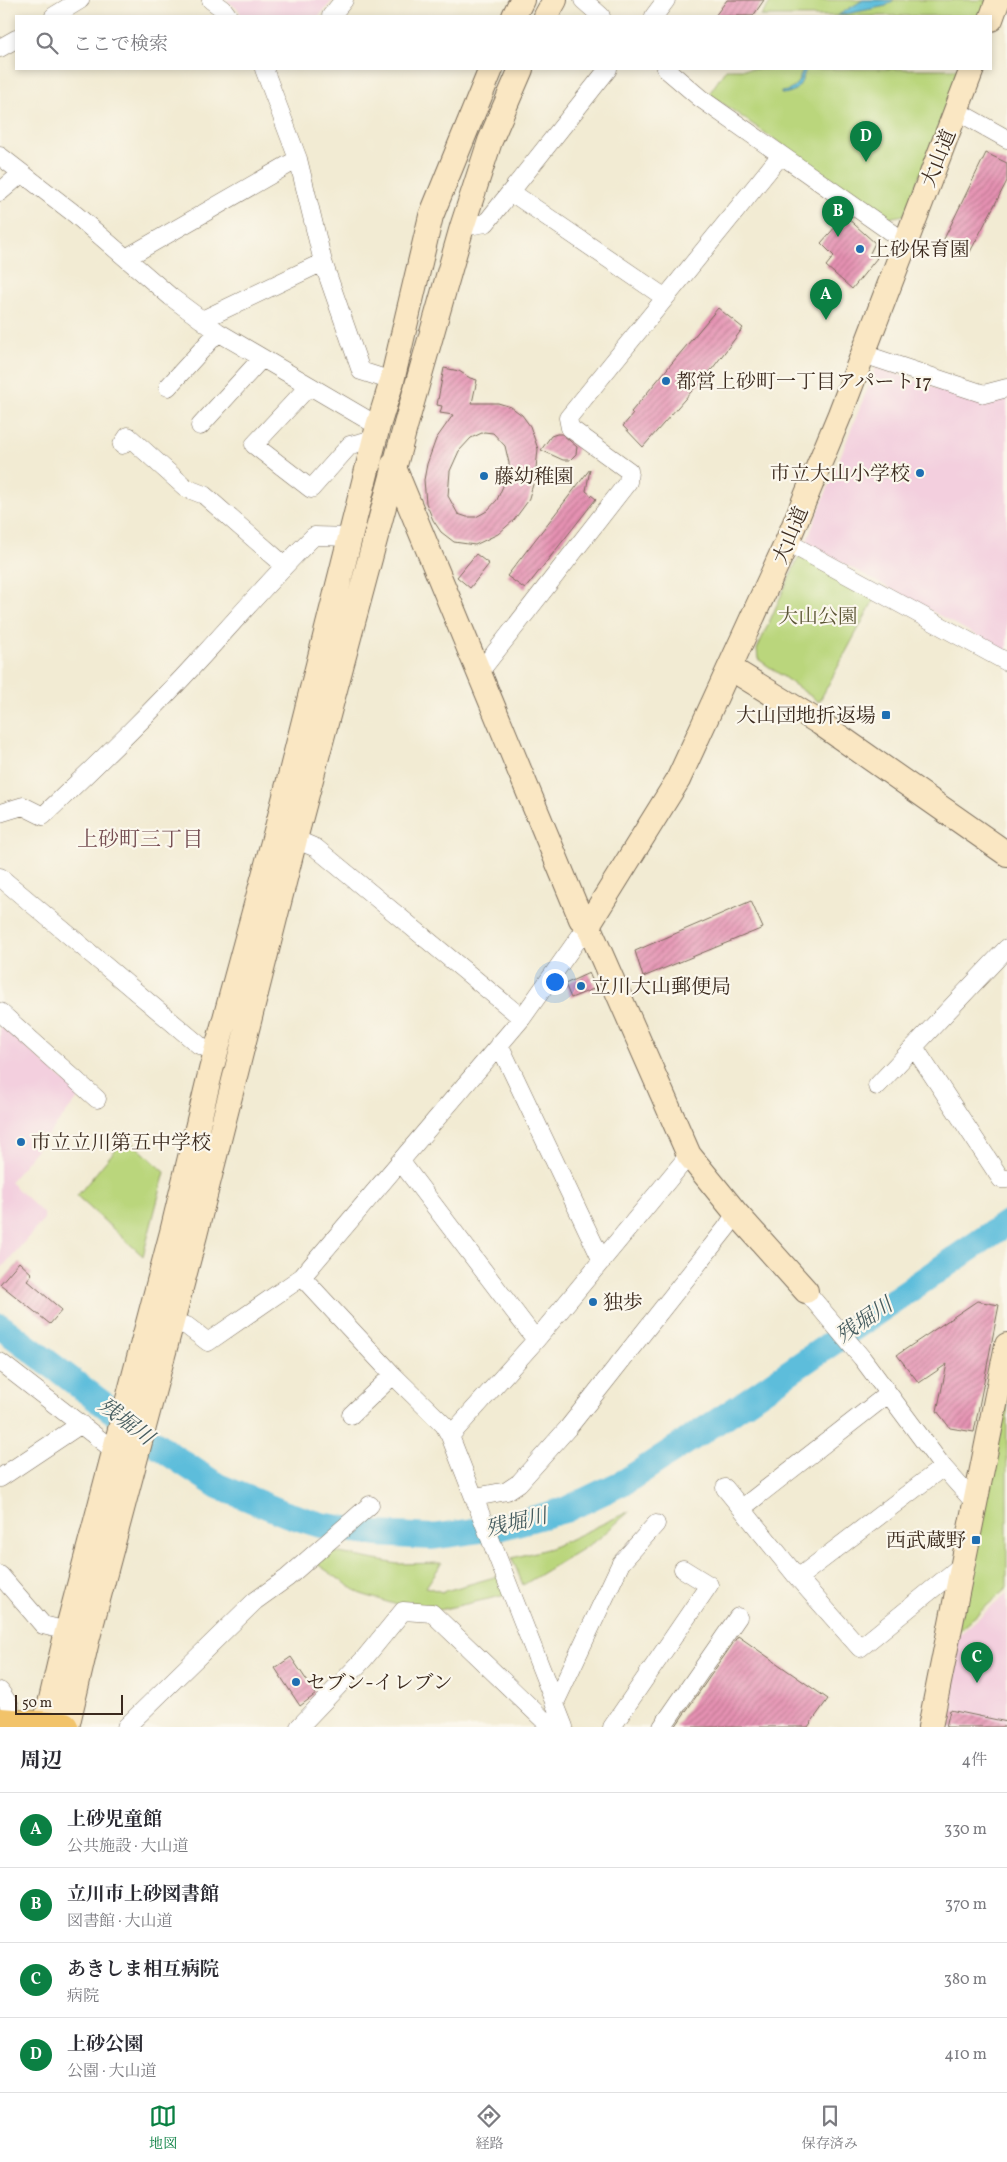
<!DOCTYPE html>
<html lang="ja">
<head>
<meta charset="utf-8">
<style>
	:root { --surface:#fff; --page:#f2f2f3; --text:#2b2b33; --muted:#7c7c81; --line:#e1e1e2; --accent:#0b8043 }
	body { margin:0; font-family:Vollkorn,"Noto Serif JP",serif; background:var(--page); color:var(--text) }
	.scale { position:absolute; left:15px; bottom:12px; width:108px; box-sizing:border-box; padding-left:5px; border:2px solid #3b2a1e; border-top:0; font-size:14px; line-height:18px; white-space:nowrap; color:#3b2a1e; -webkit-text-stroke:4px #fbf7ec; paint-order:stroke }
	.you { position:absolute; left:554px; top:981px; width:18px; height:18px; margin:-12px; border:4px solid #fff; border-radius:50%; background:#1a73e8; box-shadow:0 0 0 8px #1a73e833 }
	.badge { display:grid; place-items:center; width:32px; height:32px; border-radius:50%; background:var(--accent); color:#fff; font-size:16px; font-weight:700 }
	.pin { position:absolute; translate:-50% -41px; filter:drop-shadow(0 1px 2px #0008) }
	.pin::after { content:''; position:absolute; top:26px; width:18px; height:15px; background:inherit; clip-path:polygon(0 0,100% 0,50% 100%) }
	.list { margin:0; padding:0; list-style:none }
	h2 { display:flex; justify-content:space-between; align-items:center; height:65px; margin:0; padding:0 20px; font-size:21px }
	h2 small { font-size:16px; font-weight:400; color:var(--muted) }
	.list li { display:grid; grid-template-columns:32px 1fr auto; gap:15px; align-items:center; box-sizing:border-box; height:75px; padding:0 20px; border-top:1px solid var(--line) }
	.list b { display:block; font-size:19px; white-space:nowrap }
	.list p { margin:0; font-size:16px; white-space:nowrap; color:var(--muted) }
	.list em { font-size:16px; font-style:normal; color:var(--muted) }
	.icon { flex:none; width:28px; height:28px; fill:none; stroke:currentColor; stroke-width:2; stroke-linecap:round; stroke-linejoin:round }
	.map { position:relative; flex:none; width:1007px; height:1727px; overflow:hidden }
	.search { position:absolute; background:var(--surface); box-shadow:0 2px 8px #0003; left:15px; right:15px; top:15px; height:55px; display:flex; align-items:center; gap:12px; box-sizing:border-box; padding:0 18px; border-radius:0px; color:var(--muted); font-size:19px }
	.sheet { height:365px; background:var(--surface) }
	nav { display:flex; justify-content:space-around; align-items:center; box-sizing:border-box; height:70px; border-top:1px solid var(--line); background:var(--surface); font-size:14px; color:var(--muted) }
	nav a { display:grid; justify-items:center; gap:2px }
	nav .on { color:var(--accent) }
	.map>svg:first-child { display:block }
	.built { fill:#f3cfde }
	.green { fill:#bad67b; stroke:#7a804c }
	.water { fill:#5dbddb; stroke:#4c747c }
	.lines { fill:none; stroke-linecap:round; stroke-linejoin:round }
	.river { stroke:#5dbddb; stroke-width:26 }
	.building { fill:url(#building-hatch); fill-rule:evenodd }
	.street-casing { stroke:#7b6e5d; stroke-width:19 }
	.secondary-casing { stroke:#7b6e5d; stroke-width:26 }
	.primary-casing { stroke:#7b6e5d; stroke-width:29 }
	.street { stroke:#fff; stroke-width:18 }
	.secondary { stroke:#fae7c3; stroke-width:24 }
	.primary { stroke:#f2c36a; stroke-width:28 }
	.poi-dot { fill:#1f6fb2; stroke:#fbf7ec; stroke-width:2 }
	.labels { text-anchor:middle; stroke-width:4.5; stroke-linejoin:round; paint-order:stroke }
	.street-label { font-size:20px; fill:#3b2a1e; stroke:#fbf7ec }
	.poi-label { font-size:20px; fill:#3b2a1e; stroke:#fbf7ec; text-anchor:start }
	.park-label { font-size:20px; fill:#5b5535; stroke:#fbf7ec }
	.neighbourhood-label { font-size:21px; fill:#764e52; stroke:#fbf7ec }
	.water-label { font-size:21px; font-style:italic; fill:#475d60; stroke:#fbf7ec }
</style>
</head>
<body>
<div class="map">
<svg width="1007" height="1727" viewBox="0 0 1007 1727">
	<defs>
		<pattern id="building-hatch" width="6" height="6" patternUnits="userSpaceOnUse" patternTransform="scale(1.25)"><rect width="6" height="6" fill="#e591b2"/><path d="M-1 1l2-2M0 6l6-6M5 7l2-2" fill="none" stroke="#bb7790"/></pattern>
	</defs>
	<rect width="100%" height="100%" fill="#fbf7ec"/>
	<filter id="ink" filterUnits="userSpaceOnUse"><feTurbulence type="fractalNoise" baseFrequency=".02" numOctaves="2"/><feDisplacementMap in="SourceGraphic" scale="10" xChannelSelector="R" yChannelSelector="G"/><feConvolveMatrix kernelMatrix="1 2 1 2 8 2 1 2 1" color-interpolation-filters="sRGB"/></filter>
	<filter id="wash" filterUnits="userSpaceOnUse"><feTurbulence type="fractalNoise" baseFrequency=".0096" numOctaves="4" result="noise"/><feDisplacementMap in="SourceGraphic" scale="20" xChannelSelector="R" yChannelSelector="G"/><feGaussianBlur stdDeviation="1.12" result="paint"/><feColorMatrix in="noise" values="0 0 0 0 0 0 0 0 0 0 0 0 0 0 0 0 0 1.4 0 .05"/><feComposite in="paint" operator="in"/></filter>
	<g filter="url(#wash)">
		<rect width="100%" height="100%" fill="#f2ebd3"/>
		<path class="built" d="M226,0H333L319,16H242L238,9Z
			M876,367L983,404L1005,396L1007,398V652L806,543Z
			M0,1025L76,1091L79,1097L10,1182L44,1214V1219L0,1270Z
			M1007,1594V1727H939L954,1639Z"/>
		<path class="green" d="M772,0H987L981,16H761Z
			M726,69H961L904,215L888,218L709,94Z
			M799,556L876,596L819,702L758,659L757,649Z
			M126,1137L165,1172L143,1256L77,1196Z
			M1007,1403V1588L955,1634Z
			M630,1511L597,1540L523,1585L512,1558L551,1548Z
			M334,1552L397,1564L442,1563L426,1587L442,1592L498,1576L506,1595L439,1610L407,1608L361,1594L317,1564Z"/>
		<path class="water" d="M863,0H894L886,6L837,16Z
			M803,69H806C801,85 798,93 781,94V92C796,91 799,81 803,69Z"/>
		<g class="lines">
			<path class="river" d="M0,1326L168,1453L218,1486L286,1514L321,1525L377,1534L432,1537L502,1527L565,1510L626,1481L727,1415L1007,1223"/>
		</g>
		<g id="blocks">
			<path class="building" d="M727,0H764L753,16H715Z
				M986,153L1007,163V181L970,252L944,239Z
				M845,216L875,243L870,253L877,258L852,289L826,266L834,256L821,243Z
				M718,308L743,328L700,385L698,384L643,447L623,426L633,414L631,412Z
				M444,368L459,371L470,378L477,380L472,403H498L511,407L522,415L530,426L538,449L535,478L528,501L514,520L498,534L475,545L454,542L441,532L433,520L426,503L424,480L427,464L436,439L453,415L440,413L442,406L437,405ZM484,432L493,433L505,446L509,463V472L497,500L487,511L476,517H467L458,514L448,496L450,471L459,451L471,438Z
				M557,434H562L577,447L576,454L570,460H563L541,450L551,436Z
				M590,469L586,491L596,499L525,589L507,576Z
				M476,554L489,564L470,588L457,577Z
				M751,901L763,928L643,977L635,951Z
				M589,973L596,988L571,998L565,984Z
				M19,1262L32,1274L27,1280L62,1310L50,1324L0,1284Z
				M977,1301L999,1305L974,1432L950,1428L937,1411L947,1364L919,1383L897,1355Z
				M738,1636L828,1699L808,1727H675Z
				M291,1657L316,1694L300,1706L275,1668Z
				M950,1710L1007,1722L1006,1727H946Z"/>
		</g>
	</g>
	<g filter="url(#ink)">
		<use href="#blocks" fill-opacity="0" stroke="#7b6e5d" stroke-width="1"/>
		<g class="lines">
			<defs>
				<path id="street" d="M211,0L223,9L228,16
					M583,0L601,16
					M54,16L80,0
					M331,16L344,0
					M654,16L666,0
					M0,48L16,39
					M264,69L298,159L323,262L361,371L392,381
					M666,69L700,98L905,242
					M957,111L1007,139
					M0,156L76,215L171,297L218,332L378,426
					M0,192L22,173
					M511,192L664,297
					M462,227L486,223L608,69
					M126,258L298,159
					M202,320L323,262
					M863,354L984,394L1007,388
					M309,386L254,445L311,489L350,445L375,439
					M168,387L218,332
					M200,426L261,359
					M122,445L128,436L186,488L204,495L284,565
					M787,542L1007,662
					M479,673L628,482L629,471L570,428L568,418L781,155
					M0,813L23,806L43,816C95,766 148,716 197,662C236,620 273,576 314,536L351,537
					M295,839L316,848L522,1018
					M0,877L199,1045L216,1052
					M0,1012L97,1099
					M499,1044L602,1261
					M914,1047L1001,1179H1007
					M877,1086L1007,948
					M401,1162L536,1340
					M302,1277L393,1375L444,1425L450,1436L564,1727
					M806,1291L862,1358L943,1467L974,1502
					M171,1322L187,1326L208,1342L302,1277L522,1018L588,925
					M0,1362L116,1452
					M351,1415L393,1375
					M450,1436L536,1340L689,1155
					M0,1478L81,1424
					M725,1488L798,1578L860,1648L962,1565
					M475,1497L507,1491L519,1483L568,1428L727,1227L736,1213
					M742,1508L888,1394
					M0,1575L43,1625L67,1631
					M798,1578L943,1467
					M0,1691L10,1706L9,1723
					M555,1703L621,1563L656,1524
					M126,1727L255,1601L287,1578L370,1505
					M299,1727L363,1660L403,1611L432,1613L551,1727
					M612,1727L709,1585L683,1569
					M662,1727L738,1617"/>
				<path id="secondary" d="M514,16L522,0
					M546,16L555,0
					M991,19L998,0
					M393,465L581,919L588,925L689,1155L736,1213L806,1291
					M730,668L820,723L1007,854
					M588,925L678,780L787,542L840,414L972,69
					M45,1725L67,1631L172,1232L211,1070L279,820L378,426L392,381L431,216L491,69
					M67,1727L87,1641L195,1235L295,839L406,424L462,227L490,141L521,69
					M930,1727L1007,1345"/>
				<path id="primary" d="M0,1722L64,1727"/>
			</defs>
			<use href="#street" class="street-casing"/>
			<use href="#secondary" class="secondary-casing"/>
			<use href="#primary" class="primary-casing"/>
			<use href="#street" class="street"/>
			<use href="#secondary" class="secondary"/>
			<use href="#primary" class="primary"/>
		</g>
	</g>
	<g class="poi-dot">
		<circle cx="860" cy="249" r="5"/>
		<circle cx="666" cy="381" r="5"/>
		<circle cx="920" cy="473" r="5"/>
		<circle cx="484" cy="476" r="5"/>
		<rect x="881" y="710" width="10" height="10" rx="2.5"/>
		<circle cx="581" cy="986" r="5"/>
		<circle cx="21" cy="1142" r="5"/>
		<circle cx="593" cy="1302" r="5"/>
		<rect x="971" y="1535" width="10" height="10" rx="2.5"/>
		<circle cx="296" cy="1682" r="5"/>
	</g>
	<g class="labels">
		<g class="street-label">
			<text transform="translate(938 158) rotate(-68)" y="7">大山道</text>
			<text transform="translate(790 535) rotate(-67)" y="7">大山道</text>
		</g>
		<g class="poi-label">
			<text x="870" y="256">上砂保育園</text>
			<text x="676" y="388">都営上砂町一丁目アパート17</text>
			<text x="910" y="480" text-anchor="end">市立大山小学校</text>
			<text x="494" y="483">藤幼稚園</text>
			<text x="876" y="722" text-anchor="end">大山団地折返場</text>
			<text x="591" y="993">立川大山郵便局</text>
			<text x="31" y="1149">市立立川第五中学校</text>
			<text x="603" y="1309">独歩</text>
			<text x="966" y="1547" text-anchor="end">西武蔵野</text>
			<text x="306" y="1689">セブン-イレブン</text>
		</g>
		<g class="park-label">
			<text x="818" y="623">大山公園</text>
		</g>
		<g class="neighbourhood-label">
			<text x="140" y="846">上砂町三丁目</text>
		</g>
		<g class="water-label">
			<text transform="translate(864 1320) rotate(-34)" y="7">残堀川</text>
			<text transform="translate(126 1421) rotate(37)" y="7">残堀川</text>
			<text transform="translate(516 1522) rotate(-13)" y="7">残堀川</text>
		</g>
	</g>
</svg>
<div class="scale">50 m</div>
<div class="you"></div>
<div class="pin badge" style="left:826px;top:320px">A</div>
<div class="pin badge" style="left:838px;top:237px">B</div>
<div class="pin badge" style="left:977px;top:1683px">C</div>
<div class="pin badge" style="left:866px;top:162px">D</div>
<div class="search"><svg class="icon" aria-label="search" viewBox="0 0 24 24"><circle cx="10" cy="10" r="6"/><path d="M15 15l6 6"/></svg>ここで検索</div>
</div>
<section class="sheet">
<h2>周辺<small>4件</small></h2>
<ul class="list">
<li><span class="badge">A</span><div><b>上砂児童館</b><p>公共施設 · 大山道</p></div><em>330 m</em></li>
<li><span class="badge">B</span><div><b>立川市上砂図書館</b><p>図書館 · 大山道</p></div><em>370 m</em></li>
<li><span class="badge">C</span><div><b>あきしま相互病院</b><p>病院</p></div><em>380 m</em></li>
<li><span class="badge">D</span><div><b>上砂公園</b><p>公園 · 大山道</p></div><em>410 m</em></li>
</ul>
</section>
<nav>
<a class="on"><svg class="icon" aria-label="map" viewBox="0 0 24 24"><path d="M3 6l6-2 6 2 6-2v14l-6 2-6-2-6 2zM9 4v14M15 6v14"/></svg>地図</a>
<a><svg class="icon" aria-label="directions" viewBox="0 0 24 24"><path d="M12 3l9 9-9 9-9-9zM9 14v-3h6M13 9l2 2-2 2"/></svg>経路</a>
<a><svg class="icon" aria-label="saved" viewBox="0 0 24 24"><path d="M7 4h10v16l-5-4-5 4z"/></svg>保存済み</a>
</nav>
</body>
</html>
